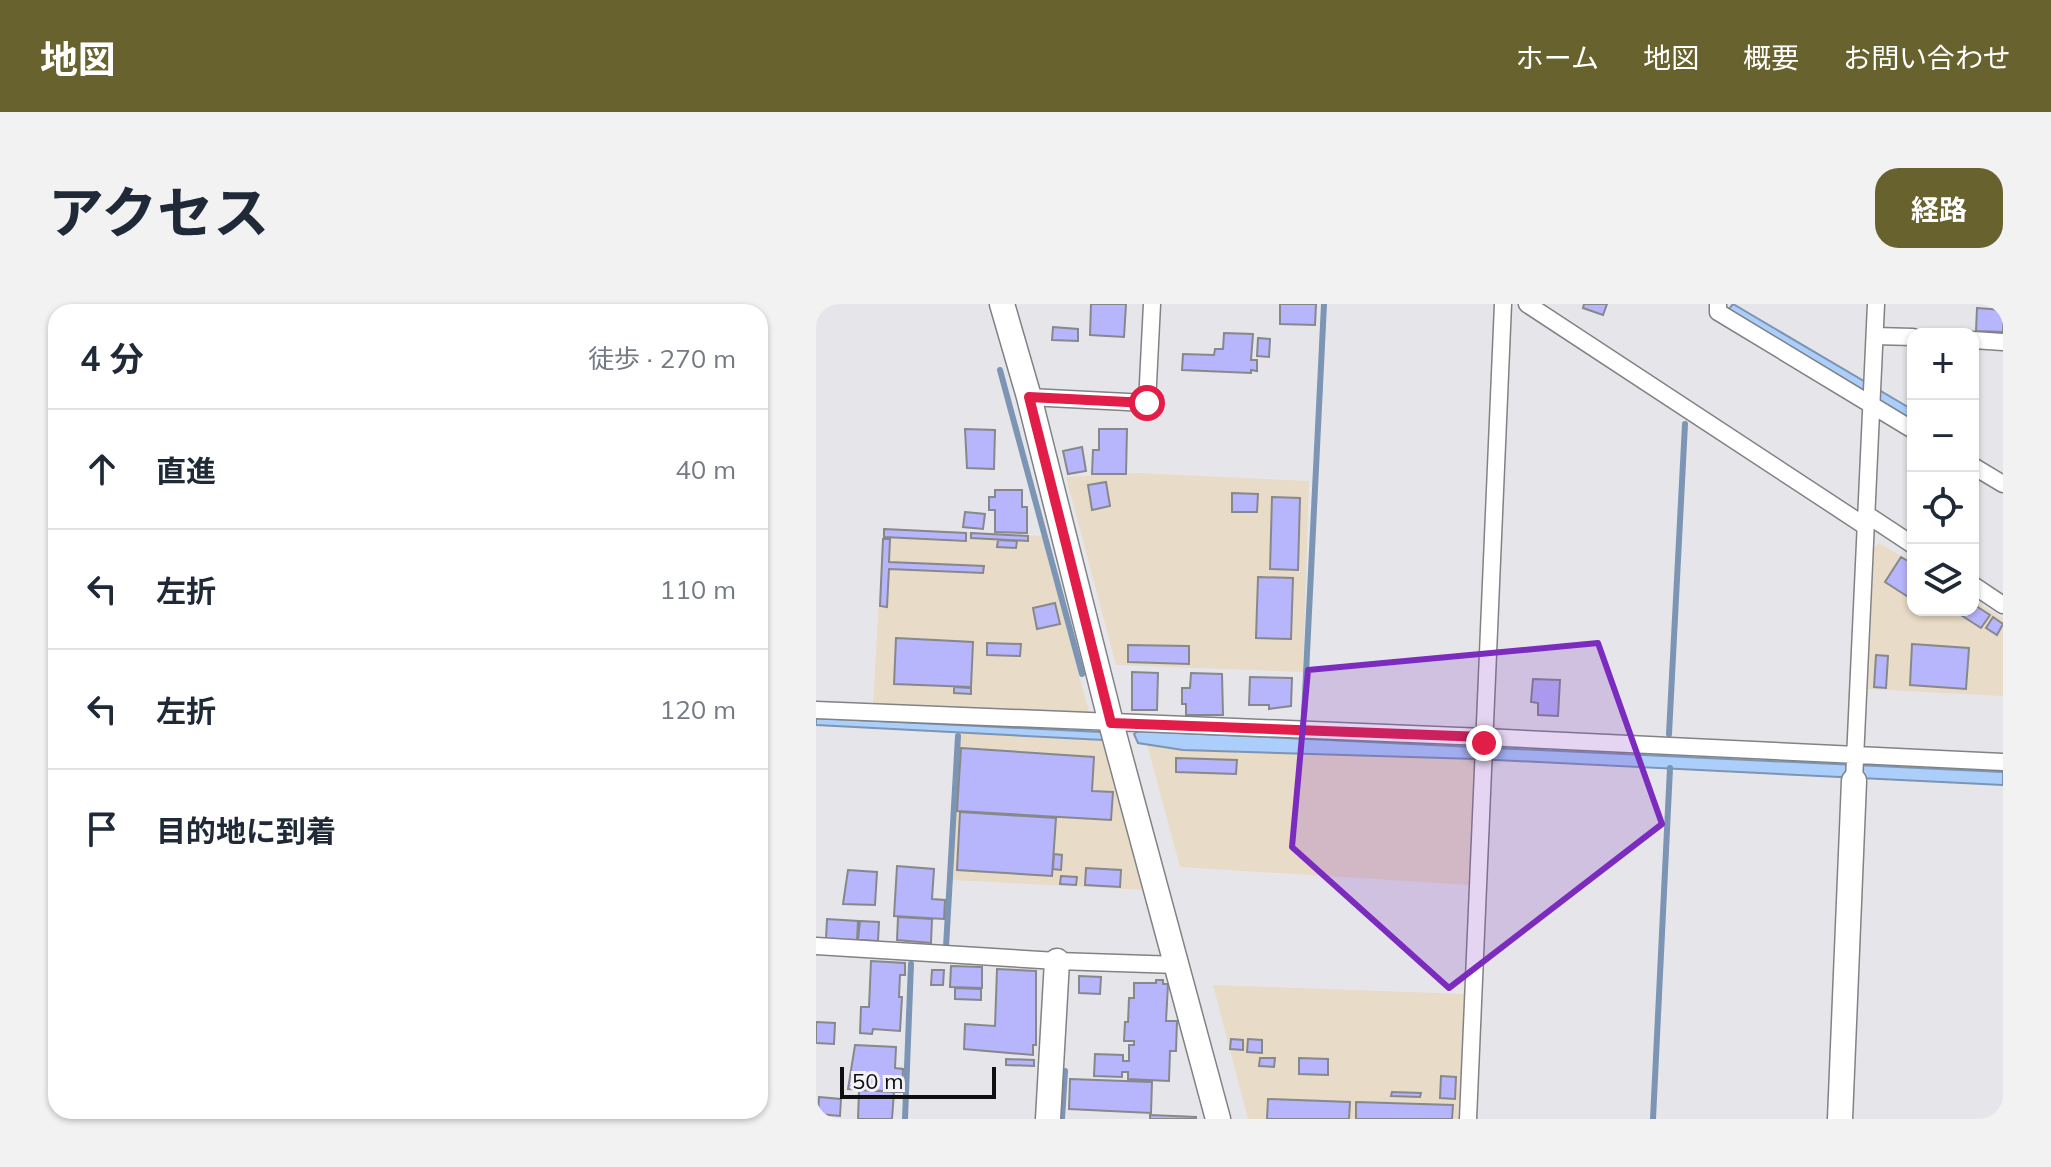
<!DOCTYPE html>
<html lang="ja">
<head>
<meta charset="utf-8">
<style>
	:root { --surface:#fff; --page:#f2f2f3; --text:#1f2937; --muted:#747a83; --line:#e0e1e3; --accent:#68622f }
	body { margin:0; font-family:Mulish,"Noto Sans JP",sans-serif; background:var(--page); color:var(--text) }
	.controls { position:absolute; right:24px; top:24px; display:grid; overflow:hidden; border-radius:16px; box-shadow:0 2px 6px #0004 }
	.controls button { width:72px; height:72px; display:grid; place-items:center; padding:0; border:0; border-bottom:2px solid var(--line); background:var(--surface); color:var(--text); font:40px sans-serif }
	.scale { position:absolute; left:24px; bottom:20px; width:156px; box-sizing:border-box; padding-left:8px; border:4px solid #0f0f10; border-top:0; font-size:22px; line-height:28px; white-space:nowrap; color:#0f0f10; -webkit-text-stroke:6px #f3f3f7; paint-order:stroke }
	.stop { position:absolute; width:24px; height:24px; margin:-18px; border:6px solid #e11d48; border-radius:50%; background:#fff }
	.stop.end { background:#e11d48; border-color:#fff; box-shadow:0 2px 8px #0008 }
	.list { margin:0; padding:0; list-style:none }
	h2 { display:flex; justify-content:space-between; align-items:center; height:104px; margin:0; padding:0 32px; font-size:34px }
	h2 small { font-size:26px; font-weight:400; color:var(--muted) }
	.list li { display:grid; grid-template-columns:52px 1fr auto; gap:24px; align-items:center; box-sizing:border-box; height:120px; padding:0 32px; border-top:2px solid var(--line) }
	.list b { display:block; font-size:30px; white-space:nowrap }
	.list em { font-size:26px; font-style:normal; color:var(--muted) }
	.icon { flex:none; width:44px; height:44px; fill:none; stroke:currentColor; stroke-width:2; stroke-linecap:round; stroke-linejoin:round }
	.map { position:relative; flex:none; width:1187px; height:815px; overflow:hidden; border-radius:24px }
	header { display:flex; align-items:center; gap:48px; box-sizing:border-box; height:112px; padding:0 40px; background:var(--accent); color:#fff }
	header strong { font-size:38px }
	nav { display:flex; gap:44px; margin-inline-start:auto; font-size:28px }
	.intro { display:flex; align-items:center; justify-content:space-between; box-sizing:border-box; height:192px; padding:0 48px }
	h1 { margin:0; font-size:56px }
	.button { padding:20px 36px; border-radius:24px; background:var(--accent); color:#fff; font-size:28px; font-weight:700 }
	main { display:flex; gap:48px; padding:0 48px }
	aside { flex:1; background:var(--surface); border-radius:24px; box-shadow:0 2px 6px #0004 }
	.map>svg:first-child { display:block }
	.industrial { fill:#e8dbc7 }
	.water { fill:#abcefa; stroke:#7c95b4; stroke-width:2 }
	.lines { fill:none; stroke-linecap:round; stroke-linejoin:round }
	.stream { stroke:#7c95b4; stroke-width:6 }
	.building { fill:#b7b5fb; stroke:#87888b; stroke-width:2 }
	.street-casing { stroke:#818285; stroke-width:19 }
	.secondary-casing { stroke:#818285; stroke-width:27 }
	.street { stroke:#fff; stroke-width:16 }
	.secondary { stroke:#fff; stroke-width:24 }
	.route { stroke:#e11d48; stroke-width:10 }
	.marked { fill:#7b2cbf; fill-opacity:0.2; stroke:#7b2cbf; stroke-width:6; stroke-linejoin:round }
</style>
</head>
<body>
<header>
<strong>地図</strong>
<nav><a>ホーム</a><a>地図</a><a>概要</a><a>お問い合わせ</a></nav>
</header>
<div class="intro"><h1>アクセス</h1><a class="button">経路</a></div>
<main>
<aside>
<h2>4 分<small>徒歩 · 270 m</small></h2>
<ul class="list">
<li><svg class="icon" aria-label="ahead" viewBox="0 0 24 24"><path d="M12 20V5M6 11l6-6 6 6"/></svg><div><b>直進</b></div><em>40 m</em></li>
<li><svg class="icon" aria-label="left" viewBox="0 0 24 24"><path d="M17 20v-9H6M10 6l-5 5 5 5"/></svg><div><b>左折</b></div><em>110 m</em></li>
<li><svg class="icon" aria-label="left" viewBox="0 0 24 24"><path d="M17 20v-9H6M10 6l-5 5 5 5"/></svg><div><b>左折</b></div><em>120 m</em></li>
<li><svg class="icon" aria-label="arrive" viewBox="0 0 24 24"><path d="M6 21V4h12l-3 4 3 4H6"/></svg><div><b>目的地に到着</b></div></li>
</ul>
</aside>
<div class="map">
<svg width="1187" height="815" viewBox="0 0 1187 815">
	<rect width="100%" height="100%" fill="#e6e6ea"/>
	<path class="industrial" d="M321,169L493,177L487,368L300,361L250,173Z
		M67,224L226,232L273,408L57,401Z
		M1063,239L1097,259V306H1157V296L1187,314V392L1052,385L1058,244Z
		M144,427L287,436L328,586L137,576Z
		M331,440L367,446L660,455L655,581L364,563Z
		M397,681L648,690L644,815H432Z"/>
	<path class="water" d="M917,0L1097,106V118L912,6Z
		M0,414L285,428L287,436L0,421Z
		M322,427L1187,468V481L660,455L367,446L322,439L318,430Z"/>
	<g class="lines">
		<path class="stream" d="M184,66L266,370
			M488,411L508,0
			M853,430L869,120
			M130,643L142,432
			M89,815L95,660
			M246,815L249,767
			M837,815L854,464"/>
	</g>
	<path class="building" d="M275,0H310L308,33L274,31Z
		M464,0H500L499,21L464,20Z
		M768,0H791L787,11L767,4Z
		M1161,4L1187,6V28L1160,27Z
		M237,23L262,25V37L236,36Z
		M408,29L437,30L435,56H441V67L435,66V69L366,66L367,50L398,51L399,45H407Z
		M442,34L454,35L453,53L441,52Z
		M149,125L179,126L178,165L151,164Z
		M283,125H311L310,170H276L277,146H283Z
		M266,143L270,167L252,170L247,147Z
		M290,178L294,202L276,206L272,181Z
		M179,186H206V203H211V229L179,228V206H173V193H179Z
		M416,189L442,190L441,208H416Z
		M456,193L484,194L482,266L454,265Z
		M149,208L169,210L167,225L147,223Z
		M68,225L150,229V237L68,233Z
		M155,229L212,232V237L155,234Z
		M67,235H74L73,258L168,262L167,269L73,265L71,303L64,302Z
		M182,236L201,237L200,244L181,243Z
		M1085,253L1097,260V296L1069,278Z
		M442,273L477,274L475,335L440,334Z
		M239,299L244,320L221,325L217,304Z
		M1157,300L1174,311L1165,324L1137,306H1157Z
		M1177,313L1187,320L1181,331L1170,324Z
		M80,334L157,338L155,383L78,380Z
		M171,339L205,340L204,352L171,351Z
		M1096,340L1153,344L1150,385L1094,381Z
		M312,341L373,342V360L312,358Z
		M1060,351L1072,352L1070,384L1058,383Z
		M316,368L342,369L341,406H316Z
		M375,369L406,370L407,411H370V400H366V384H374Z
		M434,373L476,374L475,402L453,405V401H433Z
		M717,375L744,376L742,412L722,411V399L715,398Z
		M138,383L155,384V390L138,389Z
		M145,444L278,453L276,487L297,488L295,516L141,507Z
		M360,454L421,456L420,470L360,468Z
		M144,508L240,514L236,572L141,566Z
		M238,550L246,551L245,566L237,565Z
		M81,562L118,565L116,595L129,596L128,615L78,612Z
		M270,564L305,566L304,583L269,581Z
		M32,566L61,568L59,601L27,600Z
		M245,572L261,573L260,581L244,580Z
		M82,613L116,615L115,639L81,636Z
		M11,615L42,617L41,637L10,635Z
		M44,617L63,618L62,637L42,636Z
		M55,657L89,659V671H84L83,693H86L84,727L57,725L56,730L44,729L45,703H53Z
		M135,662L166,663V684L134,683Z
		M181,665L220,667V741H217V751L148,745L149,720L179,722Z
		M116,666H128L127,681H115Z
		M263,672L285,673L284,690L263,689Z
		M340,676H347V680H352L350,717H361L360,747H354L353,777L312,775V768H306V773L278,772L279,750L307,751V757H313V741H318V737H308L309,718H312L313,694H318V679H340Z
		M139,684L165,685V696L139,695Z
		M0,718L19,719L18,740L0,739Z
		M415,735L427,736V746L414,745Z
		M432,735L446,736V749L431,748Z
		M39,741L80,743L79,764L87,765L86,788L32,785Z
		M444,754H459L458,763L443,762Z
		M483,754L512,755V771L483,770Z
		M190,755L218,756V762L190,761Z
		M625,772L640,773L639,795L624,794Z
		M254,775L336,778L335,809L253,805Z
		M43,786L78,788L76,815H42Z
		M576,788L605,789L604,793L575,792Z
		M3,793L25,795L24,812L2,810Z
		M452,795L534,798L533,815H451Z
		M540,798L637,801L636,815H540Z
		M334,811L380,813V815H334Z"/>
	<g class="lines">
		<defs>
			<path id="street" d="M711,0L1049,222
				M902,0V8L1097,126
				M1059,32L1097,33
				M1157,36L1187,38
				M213,93L331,99L336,0
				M1157,162L1187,180
				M1050,210L1097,241
				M1157,281L1187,301
				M0,406L668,433L1187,458
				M1038,477L1060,0
				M0,642L241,657L362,661
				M652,815L687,0"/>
			<path id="secondary" d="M186,0L213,93L295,419L402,815
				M232,815L241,657
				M1024,815L1038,477"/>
		</defs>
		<use href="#street" class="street-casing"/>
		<use href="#secondary" class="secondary-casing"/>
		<use href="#street" class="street"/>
		<use href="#secondary" class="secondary"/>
	</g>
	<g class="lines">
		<path class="route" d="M331,99L213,93L295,419L668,433V439"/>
	</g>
	<path class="marked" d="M782,339L846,520L633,684L476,543L492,366Z"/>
</svg>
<div class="controls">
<button>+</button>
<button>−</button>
<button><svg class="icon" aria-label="locate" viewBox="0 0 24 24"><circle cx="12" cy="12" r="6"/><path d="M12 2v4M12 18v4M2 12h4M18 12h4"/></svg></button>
<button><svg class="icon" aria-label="layers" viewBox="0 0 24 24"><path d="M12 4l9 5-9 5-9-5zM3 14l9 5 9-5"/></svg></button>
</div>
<div class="scale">50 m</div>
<div class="stop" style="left:331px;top:99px"></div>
<div class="stop end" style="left:668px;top:439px"></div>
</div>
</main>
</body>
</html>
